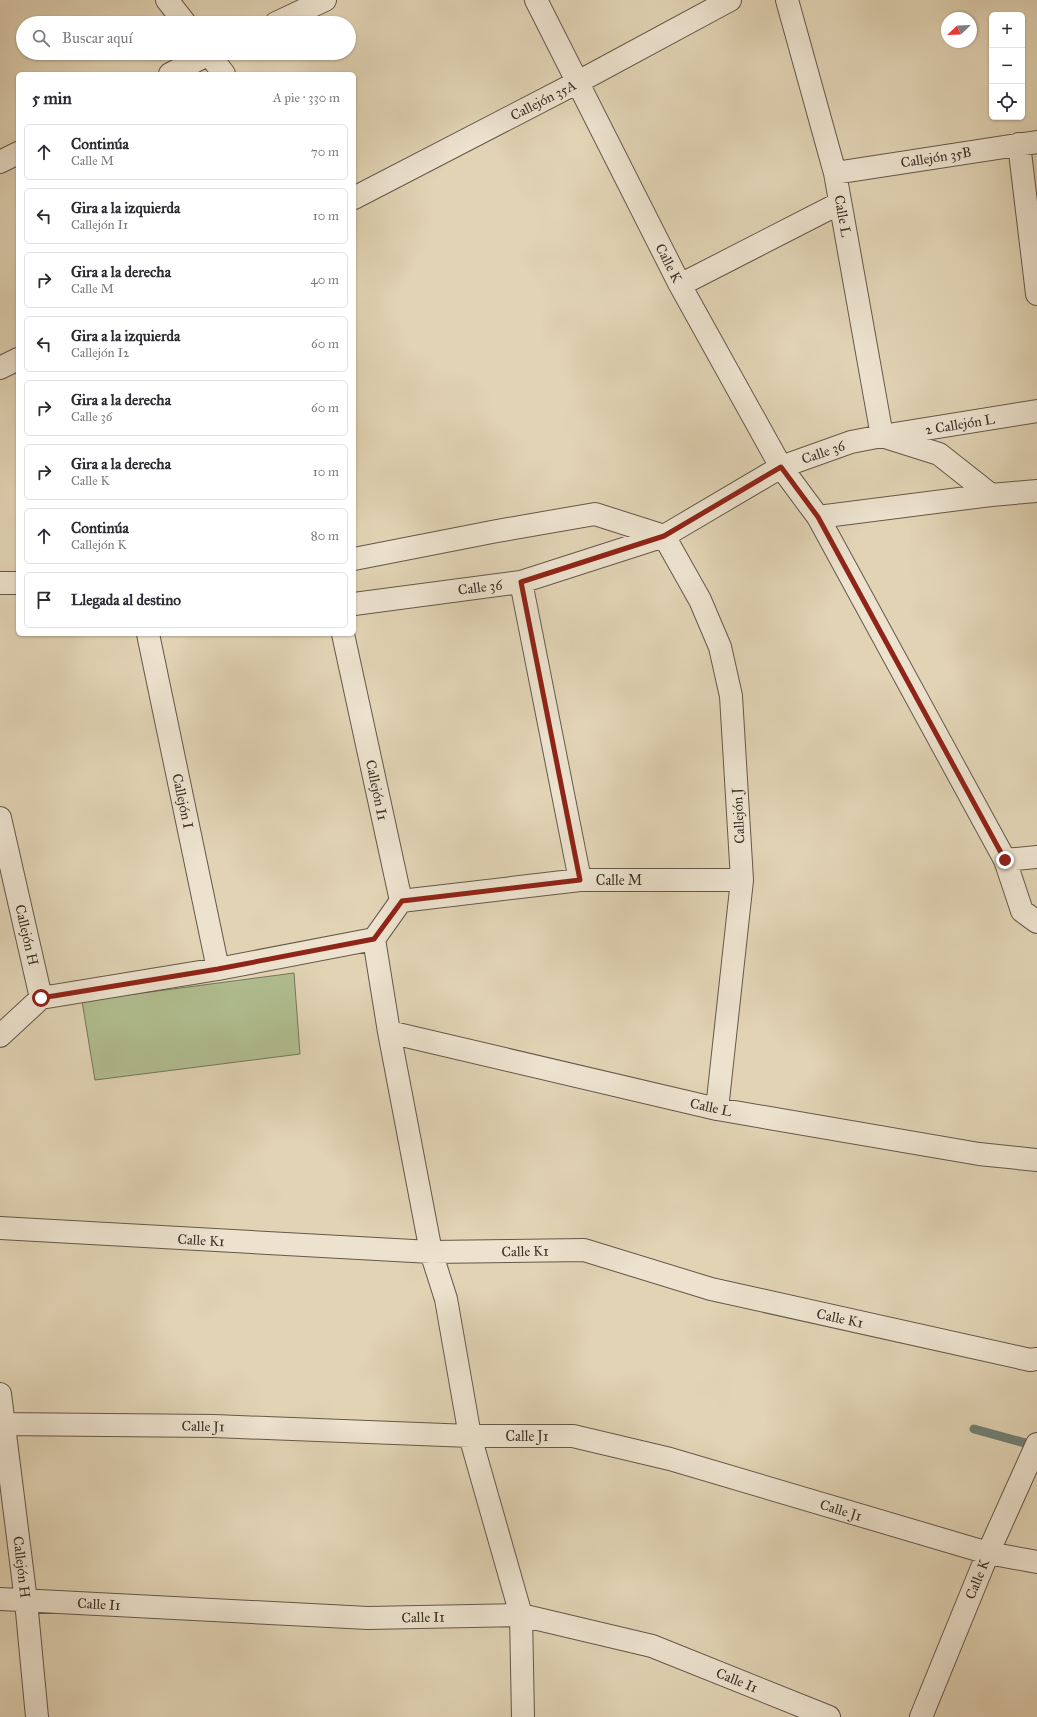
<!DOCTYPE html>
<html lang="es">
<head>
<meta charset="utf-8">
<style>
	:root { --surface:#fff; --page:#f2f2f3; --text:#2b2b33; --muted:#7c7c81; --line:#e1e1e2 }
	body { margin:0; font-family:"IM FELL Great Primer",serif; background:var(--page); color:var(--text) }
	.controls { position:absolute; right:12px; top:12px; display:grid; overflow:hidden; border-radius:6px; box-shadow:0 1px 3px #0004 }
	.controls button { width:36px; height:36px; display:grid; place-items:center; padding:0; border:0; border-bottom:1px solid var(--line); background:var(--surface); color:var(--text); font:20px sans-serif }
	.compass { position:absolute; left:941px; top:12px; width:36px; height:36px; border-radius:50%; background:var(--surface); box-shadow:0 1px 3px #0004; rotate:247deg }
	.stop { position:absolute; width:12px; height:12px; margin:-9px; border:3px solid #8f2418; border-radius:50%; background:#fff }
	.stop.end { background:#8f2418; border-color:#fff; box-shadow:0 1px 4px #0008 }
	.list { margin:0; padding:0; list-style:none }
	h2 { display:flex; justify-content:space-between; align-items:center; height:52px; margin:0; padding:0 16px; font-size:17px }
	h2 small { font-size:13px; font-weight:400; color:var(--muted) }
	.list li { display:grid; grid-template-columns:26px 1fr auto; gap:12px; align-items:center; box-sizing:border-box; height:56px; margin:0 8px 8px; padding:0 8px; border:1px solid var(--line); border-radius:6px }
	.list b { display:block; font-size:15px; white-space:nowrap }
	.list p { margin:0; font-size:13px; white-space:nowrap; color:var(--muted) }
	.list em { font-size:13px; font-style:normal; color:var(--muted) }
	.icon { flex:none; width:22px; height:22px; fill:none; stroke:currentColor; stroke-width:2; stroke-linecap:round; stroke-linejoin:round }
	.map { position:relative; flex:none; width:1037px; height:1717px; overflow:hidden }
	.search { position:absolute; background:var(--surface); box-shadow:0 1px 3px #0004; left:16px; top:16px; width:340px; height:44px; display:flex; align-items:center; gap:10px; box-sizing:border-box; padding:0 14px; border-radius:22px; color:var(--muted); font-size:15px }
	.panel { position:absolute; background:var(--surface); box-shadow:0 1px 3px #0004; left:16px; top:72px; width:340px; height:564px; border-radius:6px }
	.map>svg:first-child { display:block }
	.green { fill:#b0bd8f; stroke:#76765b }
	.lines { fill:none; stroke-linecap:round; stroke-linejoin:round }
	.stream { stroke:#708176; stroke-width:9 }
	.street-casing { stroke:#64584a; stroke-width:24 }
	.street { stroke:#ece2ce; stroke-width:22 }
	.route { stroke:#8f2418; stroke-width:5 }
	.labels { text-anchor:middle; stroke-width:3; stroke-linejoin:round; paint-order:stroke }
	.street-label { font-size:14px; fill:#3b2f27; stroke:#ece2ce }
</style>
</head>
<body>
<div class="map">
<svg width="1037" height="1717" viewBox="0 0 1037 1717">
	<rect width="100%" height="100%" fill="#e1d3b4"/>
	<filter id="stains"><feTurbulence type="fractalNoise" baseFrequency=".005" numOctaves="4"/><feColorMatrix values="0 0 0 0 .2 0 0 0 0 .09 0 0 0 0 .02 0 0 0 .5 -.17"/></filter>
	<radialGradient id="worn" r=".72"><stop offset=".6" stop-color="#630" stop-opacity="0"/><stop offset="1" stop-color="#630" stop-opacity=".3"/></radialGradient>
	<path class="green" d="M294,973L300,1054L95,1080L82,1001Z"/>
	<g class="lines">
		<path class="stream" d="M974,1429L1036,1446"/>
		<defs>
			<path id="street" d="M167,0L185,23
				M536,0L680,285L781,467L818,517L1005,860L1022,911L1037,922
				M787,0L835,173L882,436L1037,411
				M276,23L325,0
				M208,53L224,74
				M170,74L211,53
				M1019,144L1037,294
				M0,162L18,153
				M835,173L1037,142
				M354,198L578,82L730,0
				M680,285L840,203
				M0,368L18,359
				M818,517L991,495L1037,491
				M354,559L497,531L595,514L664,536L700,600L720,647L731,696L742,880L717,1109
				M521,582L580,880
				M0,583H18
				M354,604L521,582L664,536L781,467L851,442L882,436L939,454L991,495
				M148,634L218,969
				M343,634L401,901L374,939
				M0,818L41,998L0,1036
				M1005,860L1037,857
				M401,901L580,880H742
				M374,939L389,1032L431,1252L446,1299L470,1436L521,1615L523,1717
				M41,998L218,969L374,939
				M389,1032L717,1109L979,1154L1037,1160
				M0,1228L431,1252L584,1250L711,1289L1030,1360L1037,1359
				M0,1394L26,1601L37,1717
				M0,1424L214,1426L470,1436H573L670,1459L988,1553L1037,1562
				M0,1599L368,1618L521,1615L652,1646L829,1717
				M921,1717L988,1553L1037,1444"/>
		</defs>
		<use href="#street" class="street-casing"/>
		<use href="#street" class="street"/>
	</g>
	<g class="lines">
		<path class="route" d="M41,998L218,969L374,939L402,901L580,880L521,582L664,536L781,467L818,517L1005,860"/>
	</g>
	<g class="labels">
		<g class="street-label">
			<text transform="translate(543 100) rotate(-27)" y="5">Callejón 35A</text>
			<text transform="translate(936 157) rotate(-9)" y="5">Callejón 35B</text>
			<text transform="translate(843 216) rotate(80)" y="5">Calle L</text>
			<text transform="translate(669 263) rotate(63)" y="5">Calle K</text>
			<text transform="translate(960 424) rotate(-9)" y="5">2 Callejón L</text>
			<text transform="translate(823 452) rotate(-19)" y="5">Calle 36</text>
			<text transform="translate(480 587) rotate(-7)" y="5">Calle 36</text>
			<text transform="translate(377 790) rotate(78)" y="5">Callejón I1</text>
			<text transform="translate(183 801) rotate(78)" y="5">Callejón I</text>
			<text transform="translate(738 816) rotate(-93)" y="5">Callejón J</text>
			<text x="619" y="885">Calle M</text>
			<text transform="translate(27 935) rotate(77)" y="5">Callejón H</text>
			<text transform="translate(711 1107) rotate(12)" y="5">Calle L</text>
			<text transform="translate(201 1240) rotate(3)" y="5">Calle K1</text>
			<text transform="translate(525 1251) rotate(-1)" y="5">Calle K1</text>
			<text transform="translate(840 1318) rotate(12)" y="5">Calle K1</text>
			<text transform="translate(203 1426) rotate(1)" y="5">Calle J1</text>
			<text x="527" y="1441">Calle J1</text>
			<text transform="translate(841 1510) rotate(17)" y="5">Calle J1</text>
			<text transform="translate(22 1567) rotate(83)" y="5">Callejón H</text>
			<text transform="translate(977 1579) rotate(-68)" y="5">Calle K</text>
			<text transform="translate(99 1604) rotate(3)" y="5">Calle I1</text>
			<text transform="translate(423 1617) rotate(-1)" y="5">Calle I1</text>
			<text transform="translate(737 1680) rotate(22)" y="5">Calle I1</text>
		</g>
	</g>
	<rect width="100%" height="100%" filter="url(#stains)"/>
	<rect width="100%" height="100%" fill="url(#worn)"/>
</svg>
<div class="controls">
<button>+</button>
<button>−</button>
<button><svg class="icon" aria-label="locate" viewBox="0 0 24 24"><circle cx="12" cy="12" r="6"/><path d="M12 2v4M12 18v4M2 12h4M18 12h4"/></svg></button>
</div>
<svg class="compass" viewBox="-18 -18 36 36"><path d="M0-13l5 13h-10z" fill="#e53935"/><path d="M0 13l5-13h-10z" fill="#7c7c81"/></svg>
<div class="stop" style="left:41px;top:998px"></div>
<div class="stop end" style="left:1005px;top:860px"></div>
<div class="search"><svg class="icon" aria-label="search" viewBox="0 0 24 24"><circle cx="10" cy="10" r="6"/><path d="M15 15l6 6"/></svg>Buscar aquí</div>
<section class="panel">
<h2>5 min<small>A pie · 330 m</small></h2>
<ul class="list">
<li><svg class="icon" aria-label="ahead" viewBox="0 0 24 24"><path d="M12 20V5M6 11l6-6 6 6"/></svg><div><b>Continúa</b><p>Calle M</p></div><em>70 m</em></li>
<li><svg class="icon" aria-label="left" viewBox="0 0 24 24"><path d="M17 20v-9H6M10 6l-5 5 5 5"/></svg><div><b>Gira a la izquierda</b><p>Callejón I1</p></div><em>10 m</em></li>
<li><svg class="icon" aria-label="right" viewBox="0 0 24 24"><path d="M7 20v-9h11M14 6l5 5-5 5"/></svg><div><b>Gira a la derecha</b><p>Calle M</p></div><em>40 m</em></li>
<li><svg class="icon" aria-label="left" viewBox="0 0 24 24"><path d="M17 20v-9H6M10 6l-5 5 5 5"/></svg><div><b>Gira a la izquierda</b><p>Callejón I2</p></div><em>60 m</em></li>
<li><svg class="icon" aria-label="right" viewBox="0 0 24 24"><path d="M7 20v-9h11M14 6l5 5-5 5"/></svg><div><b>Gira a la derecha</b><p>Calle 36</p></div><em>60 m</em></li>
<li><svg class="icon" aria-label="right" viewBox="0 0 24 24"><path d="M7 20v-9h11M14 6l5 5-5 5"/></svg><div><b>Gira a la derecha</b><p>Calle K</p></div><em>10 m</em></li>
<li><svg class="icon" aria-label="ahead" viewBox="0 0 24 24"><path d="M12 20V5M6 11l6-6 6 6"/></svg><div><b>Continúa</b><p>Callejón K</p></div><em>80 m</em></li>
<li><svg class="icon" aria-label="arrive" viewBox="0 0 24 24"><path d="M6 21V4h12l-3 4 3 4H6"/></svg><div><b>Llegada al destino</b></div></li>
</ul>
</section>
</div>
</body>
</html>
